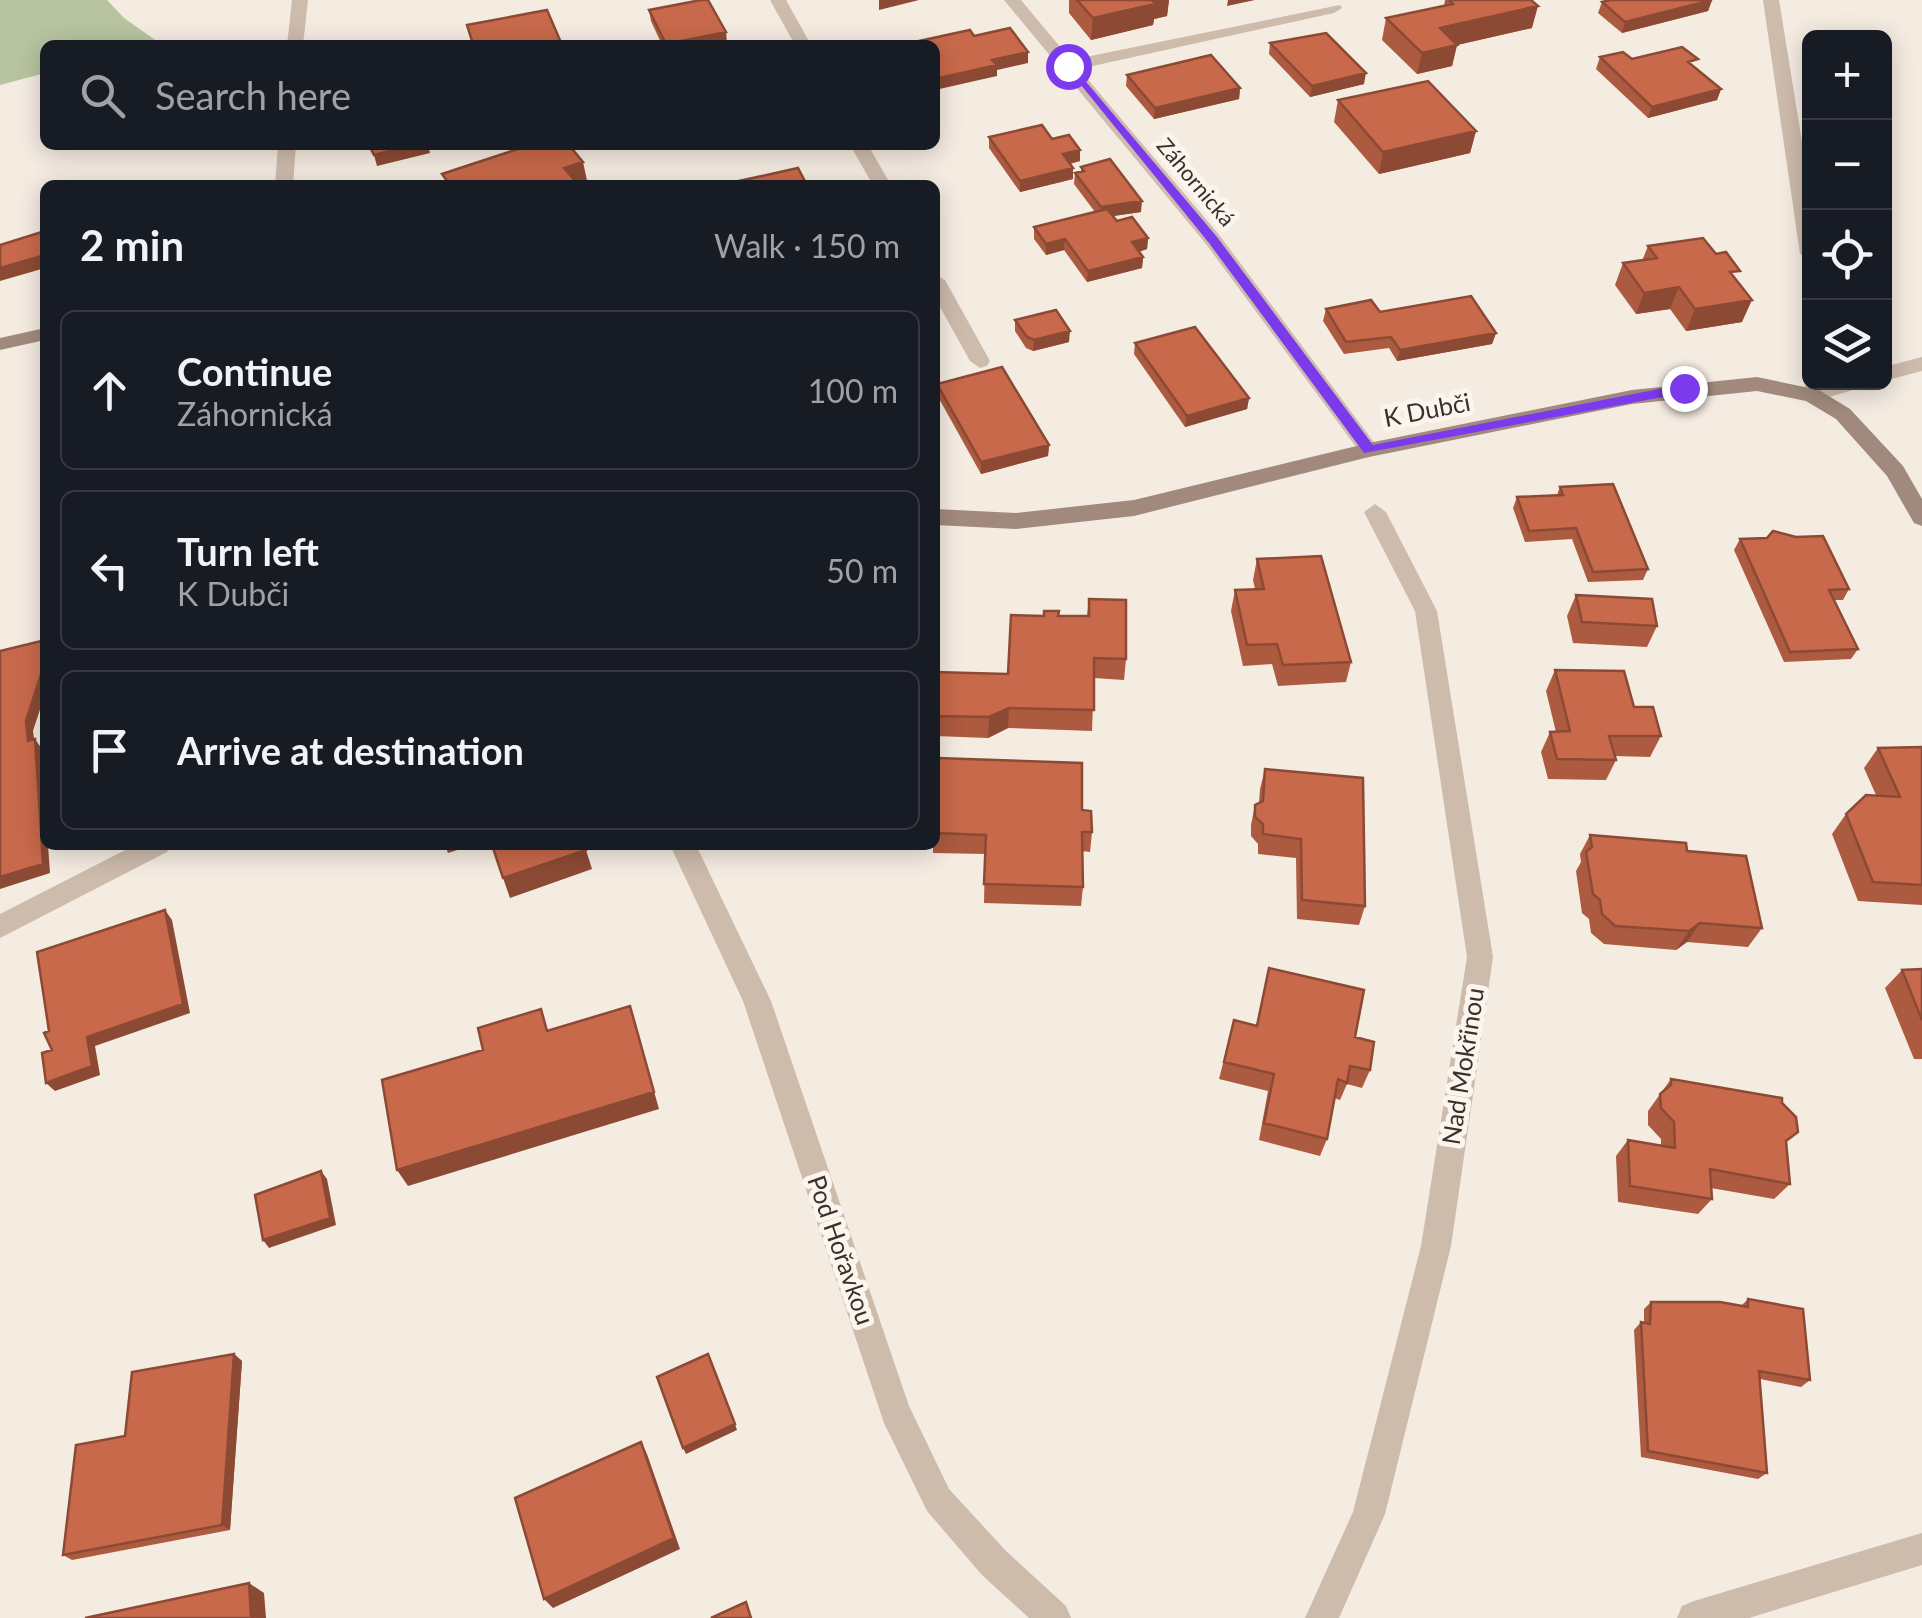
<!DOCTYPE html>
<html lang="en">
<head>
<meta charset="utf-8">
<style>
	:root { --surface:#171b24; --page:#20242c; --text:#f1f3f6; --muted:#9ea1a6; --line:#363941 }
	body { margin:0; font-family:Lato,sans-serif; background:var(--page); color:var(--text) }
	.controls { position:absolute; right:30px; top:30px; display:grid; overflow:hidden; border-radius:15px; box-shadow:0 5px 25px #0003 }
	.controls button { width:90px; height:90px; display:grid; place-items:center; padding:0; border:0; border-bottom:2px solid var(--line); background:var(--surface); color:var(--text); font:50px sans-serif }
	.stop { position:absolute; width:30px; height:30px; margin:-22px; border:8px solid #7c3aed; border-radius:50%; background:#fff }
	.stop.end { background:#7c3aed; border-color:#fff; box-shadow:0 2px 10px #0008 }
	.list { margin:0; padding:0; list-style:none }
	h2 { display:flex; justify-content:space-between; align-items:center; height:130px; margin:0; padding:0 40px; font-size:42px }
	h2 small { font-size:32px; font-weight:400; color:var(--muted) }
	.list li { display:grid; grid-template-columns:65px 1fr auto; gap:30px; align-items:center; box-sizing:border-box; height:160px; margin:0 20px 20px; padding:0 20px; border:2px solid var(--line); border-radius:15px }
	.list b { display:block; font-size:38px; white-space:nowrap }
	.list p { margin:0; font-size:32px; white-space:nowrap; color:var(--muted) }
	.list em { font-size:32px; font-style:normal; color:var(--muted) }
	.icon { flex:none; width:55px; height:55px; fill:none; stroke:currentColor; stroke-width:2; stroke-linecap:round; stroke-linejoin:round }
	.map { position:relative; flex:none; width:1922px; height:1618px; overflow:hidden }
	.search { position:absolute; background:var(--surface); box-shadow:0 5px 25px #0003; left:40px; top:40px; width:900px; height:110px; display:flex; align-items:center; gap:25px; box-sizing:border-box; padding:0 35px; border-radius:15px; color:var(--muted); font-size:38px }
	.panel { position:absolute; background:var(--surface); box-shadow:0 5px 25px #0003; left:40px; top:180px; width:900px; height:670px; border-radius:15px }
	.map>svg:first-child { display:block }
	.green { fill:#b8c4a0 }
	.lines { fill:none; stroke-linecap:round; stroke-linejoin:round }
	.street { fill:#cdbbac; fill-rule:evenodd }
	.secondary { fill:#a18a7d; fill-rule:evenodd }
	.wall { fill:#ac5a40 }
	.shaded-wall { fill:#8c4a34 }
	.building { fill:#c8694b; stroke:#8c4a34; stroke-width:2.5 }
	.route { fill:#7c3aed }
	.labels { text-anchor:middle; stroke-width:10; stroke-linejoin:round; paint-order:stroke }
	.far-street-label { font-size:22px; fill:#3b302b; stroke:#fbf5ee }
	.street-label { font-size:25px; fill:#3b302b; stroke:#fbf5ee }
</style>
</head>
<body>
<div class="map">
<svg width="1922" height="1618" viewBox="0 0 1922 1618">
	<rect width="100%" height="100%" fill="#f4ebe1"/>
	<path class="green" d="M0,0H107L124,18L158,42L146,45H45V73L0,85Z"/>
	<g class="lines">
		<path class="street" d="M292,0H308L303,45H287Z
			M770,0H786L811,45H795Z
			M1004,0H1021L1071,60L1340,5L1342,8L1334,13L1079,69L1220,236L1376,445L1380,450L1376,455H1362L1206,244Z
			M1763,0H1779L1810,191V260L1800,254Z
			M278,145H296L293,185H275Z
			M850,145H868L891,185H873Z
			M935,274L945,280L990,361L987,366L980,368L970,361L935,298Z
			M1922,357V371L1884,381V367Z
			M1808,377L1810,382H1866L1863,387L1812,402L1802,395Z
			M1375,504L1386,512L1437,611L1493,957L1451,1246L1385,1514L1339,1618H1305L1353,1512L1421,1246L1467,957L1415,611L1364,512Z
			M135,845H171L167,852L0,938V914Z
			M670,845H696L771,1001L909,1406L949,1489L1006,1551L1066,1606L1071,1618H1029L982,1575L927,1511L884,1423L743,1001Z
			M1922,1533V1565L1749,1618H1677L1682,1606L1694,1601Z"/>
		<path class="secondary" d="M45,328V340L0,350V338Z
			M1757,377L1819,390L1850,409L1903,466L1922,499V526L1914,523L1887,476L1836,419L1806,401L1757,391L1632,404L1369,457L1134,516L1016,529L935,525V509L1016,513L1134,500L1369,443L1632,390Z"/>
	</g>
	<path class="wall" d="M1069,0H1169L1167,16L1154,19L1153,25L1091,40L1069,13Z
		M1445,0H1531L1532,28L1457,45L1452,66L1417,74L1382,40L1386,18L1444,6Z
		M1712,0L1708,11L1622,33L1598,13L1602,2Z
		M649,10L727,43L719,45H662L651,21Z
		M1270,43L1364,84L1310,97L1269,54Z
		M1600,57L1632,59L1695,68L1721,89L1717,100L1648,118L1596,69Z
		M1127,75L1240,88L1239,99L1154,119L1126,86Z
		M1338,100L1476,131L1470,153L1379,174L1334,122Z
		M989,137L1052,139L1080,161L1070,164L1073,179L1020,192L989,148Z
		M1081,167L1141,212L1113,216L1117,221L1148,238L1147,249L1139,252L1143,257L1142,268L1087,282L1064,250L1046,255L1034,239V227L1095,212L1074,184L1075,173L1081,172Z
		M1648,246L1736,280L1742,322L1686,331L1670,309L1636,314L1615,285L1623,263L1642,261Z
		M1326,309L1380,312L1496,333L1492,344L1397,361L1389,348L1344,354L1323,321Z
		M1015,320L1069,342L1033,351L1026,348L1015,331Z
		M1135,343L1249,398L1247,409L1185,427L1134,354Z
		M937,384L1049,445L1048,456L981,474L937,395Z
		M1560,487L1648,569L1643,580L1588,582L1572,539L1525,542L1513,508L1517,497L1557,495Z
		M1740,539L1849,589L1843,600H1834L1858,649L1851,659L1784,662L1734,550Z
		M1257,559L1351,662L1346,682L1278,686L1272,664L1243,666L1231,611L1235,590L1255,589L1253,580Z
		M1576,595L1657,626L1647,647L1573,643L1567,616Z
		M1089,599L1126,659L1124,680L1094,678L1092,731L1008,728L988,738L935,736V672L1008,674L1058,616H1087Z
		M1555,670L1634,707L1661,736L1650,757L1615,756L1616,760L1606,780L1548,779L1541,752L1550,732H1556L1546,691Z
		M1922,747V905L1858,901L1832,834L1846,814L1876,795L1864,768L1878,748Z
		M1265,769L1365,906L1359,925L1297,919L1296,858L1258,854V844L1251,836V825L1255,805L1259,803L1260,789Z
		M935,797L1082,810L1092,832L1090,852L1082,851L1083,887L1081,906L984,903L985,854L933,853V845H935Z
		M1590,835L1687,851L1762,928L1748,947L1687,942L1676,950L1604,944L1591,933L1589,919L1582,913L1576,871L1581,862L1580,854Z
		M1269,968L1355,1037L1370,1070L1362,1088L1347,1084L1340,1100L1334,1098L1327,1139L1320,1156L1259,1140L1268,1091L1219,1079L1234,1020L1256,1026Z
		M1922,969V1059H1914L1885,988L1902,970Z
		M1671,1079L1786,1144L1790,1184L1774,1199L1711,1188L1712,1199L1698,1214L1618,1202L1616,1156L1628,1140L1661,1146V1139L1648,1125V1111Z
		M1748,1299L1810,1380L1801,1387L1760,1379L1767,1473L1758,1479L1641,1457L1634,1330L1641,1322L1644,1323V1309L1651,1302L1741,1306Z
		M234,1354L242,1361L230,1530L72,1560L63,1555Z"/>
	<path class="shaded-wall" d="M879,0H919L879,10Z
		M1150,0H1169L1167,16L1154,19L1153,25L1091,40L1093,18Z
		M1228,0H1255L1227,6Z
		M1712,0L1708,11L1622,33L1625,22Z
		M1538,6L1532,28L1457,45L1452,66L1417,74L1422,53L1440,28Z
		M726,32L727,43L719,45H666Z
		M1028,52V63L997,70V76L935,90V79L992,60Z
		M1366,73L1364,84L1310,97L1312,86Z
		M1240,88L1239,99L1154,119L1155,108Z
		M1721,89L1717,100L1648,118L1652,107Z
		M1476,131L1470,153L1379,174L1383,152Z
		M413,145H428L430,153L377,166L374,155Z
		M720,145H743L720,150Z
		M1080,150V161L1063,165V154Z
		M583,162L588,185H567L564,168Z
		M1073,168V179L1020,192V181Z
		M1142,201L1141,212L1100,218L1101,207Z
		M1148,238L1147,249L1131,254L1132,242Z
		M1065,239L1064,250L1046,255V244Z
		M45,255V268L0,281V268Z
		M1143,257L1142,268L1087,282L1088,271Z
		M1679,287L1670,309L1636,314L1644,293Z
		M1752,300L1742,322L1686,331L1695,309Z
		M1070,331L1069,342L1033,351L1034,340Z
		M1496,333L1492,344L1397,361L1400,350Z
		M1249,398L1247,409L1185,427L1187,416Z
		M1049,445L1048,456L981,474V462Z
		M45,662V694L33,731L35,745V739L42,749L45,794V845H48L50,873L0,889V877L28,741L26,721Z
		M1009,708L1008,728L988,738L989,717Z
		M445,845H473L448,853Z
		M586,850L592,869L510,898L503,878Z
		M165,910L172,920L190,1013L95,1046L100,1075L55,1091L46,1083L87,1037Z
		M1700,923L1687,942L1676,950L1689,931Z
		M630,1006L659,1109L408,1186L397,1170Z
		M321,1171L327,1179L336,1225L269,1248L263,1240Z
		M234,1354L242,1361L230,1530L222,1525Z
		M735,1424L737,1430L686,1454L683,1448Z
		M641,1442L647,1454L680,1549L553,1608L544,1599Z
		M249,1583L264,1593L266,1618H251Z"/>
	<path class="building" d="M701,0H708L726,32L666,44L649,10Z
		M1077,0H1152L1155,4L1093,18Z
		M1449,0H1531L1538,6L1440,28L1457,45L1422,53L1386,18L1453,4Z
		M1610,0H1712L1625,22L1602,2Z
		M547,10L562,45H467L473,44L467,25Z
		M1010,28L1028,52L992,60L997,65L935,79V45L905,44L970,30L974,36Z
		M1326,33L1366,73L1312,86L1270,43Z
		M1682,47L1698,59L1688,62L1721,89L1652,107L1600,57L1623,52L1632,59Z
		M1211,55L1240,88L1155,108L1127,75Z
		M1428,81L1476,131L1383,152L1338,100Z
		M1042,125L1052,139L1069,135L1080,150L1063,154L1073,168L1020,181L989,137Z
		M369,145H413L374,155Z
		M530,145H569L583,162L564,168L579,185H525L523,182L515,185H450L442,174Z
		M1110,159L1142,201L1101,207L1075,173L1084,171L1081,167Z
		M798,168L807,185H741L739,181Z
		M1107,209L1117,221L1132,217L1148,238L1132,242L1143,257L1088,271L1065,239L1046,244L1034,227Z
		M45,231V255L0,268V245Z
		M1703,238L1716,254L1726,252L1740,271L1730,272L1752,300L1695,309L1679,287L1644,293L1623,263L1657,258L1648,246Z
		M1471,296L1496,333L1400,350L1391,337L1346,342L1326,309L1371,300L1380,312Z
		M1056,310L1070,331L1034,340L1027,337L1015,320Z
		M1195,327L1249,398L1187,416L1135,343Z
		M1002,367L1049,445L981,462L937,384Z
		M1613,484L1648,569L1593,572L1576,528L1529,531L1517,497L1563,495L1560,487Z
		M1773,531L1796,537L1823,536L1849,589L1829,590L1858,649L1790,652L1740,539L1767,538Z
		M1321,556L1351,662L1283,665L1277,644L1247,645L1235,590L1264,589L1257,559Z
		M1576,595L1652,599L1657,626L1582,622Z
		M1089,599L1126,600V659L1094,658V710L1009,708L989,717L935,716V672L1008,674L1011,615L1044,616V611H1059L1058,616H1089Z
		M45,640V662L26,721L28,741L35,739L43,864L0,877V651Z
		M1555,670L1624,671L1634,707H1653L1661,736H1609L1616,760L1557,759L1550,732L1570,731Z
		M1922,747V885L1873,882L1846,814L1866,795L1900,797L1878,748Z
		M937,758L1082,763V810L1091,811L1092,832H1082L1083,887L984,884L986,835L935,833Z
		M1265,769L1363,778L1365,906L1302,900L1301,839L1263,834V824L1255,817V805L1263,801Z
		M1590,835L1686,843L1687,851L1746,856L1762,928L1700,923L1689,931L1615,926L1602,914L1600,900L1593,894L1586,852L1592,847Z
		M492,845H584L586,850L503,878Z
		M165,910L183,1004L87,1037L92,1066L46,1083L42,1053L52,1050L44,1033L49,1031L37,952Z
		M1269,968L1364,990L1355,1037L1374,1042L1370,1070L1350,1066L1347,1083L1338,1079L1327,1139L1264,1123L1274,1074L1224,1062L1234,1020L1257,1026Z
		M1922,969V1020L1902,970Z
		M630,1006L654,1092L397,1170L382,1080L483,1050L478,1028L541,1009L547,1031Z
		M1671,1079L1782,1098V1103L1796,1117L1798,1132L1786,1141L1790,1184L1710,1169L1712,1199L1630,1186L1628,1140L1675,1148L1674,1122L1661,1108L1660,1094L1671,1085Z
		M321,1171L330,1218L263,1240L255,1195Z
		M1748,1299L1803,1309L1810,1380L1759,1371L1767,1473L1648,1451L1641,1322L1650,1324L1651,1302H1720L1748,1307Z
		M234,1354L222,1525L63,1555L76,1445L125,1436L132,1372Z
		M708,1354L735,1424L683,1448L657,1377Z
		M641,1442L674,1538L544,1599L515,1498Z
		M249,1583L251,1618H85Z
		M746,1602L751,1618H711Z"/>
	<path class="route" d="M1064,64H1071L1217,237L1373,445L1684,384L1690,388L1684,393L1364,453L1209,243Z"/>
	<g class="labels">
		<g class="far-street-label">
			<text transform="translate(1196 182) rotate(50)" y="8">Záhornická</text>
		</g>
		<g class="street-label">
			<text transform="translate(1427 410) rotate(-11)" y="9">K Dubči</text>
			<text transform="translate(1463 1066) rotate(-81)" y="9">Nad Mokřinou</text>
			<text transform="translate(841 1250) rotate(71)" y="9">Pod Hořavkou</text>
		</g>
	</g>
</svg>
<div class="controls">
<button>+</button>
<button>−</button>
<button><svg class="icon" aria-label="locate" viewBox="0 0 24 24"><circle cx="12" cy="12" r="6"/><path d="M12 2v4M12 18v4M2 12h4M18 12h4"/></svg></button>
<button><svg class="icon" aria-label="layers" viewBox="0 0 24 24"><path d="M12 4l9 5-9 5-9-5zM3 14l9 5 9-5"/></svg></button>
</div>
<div class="stop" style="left:1068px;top:66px"></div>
<div class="stop end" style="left:1684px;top:388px"></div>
<div class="search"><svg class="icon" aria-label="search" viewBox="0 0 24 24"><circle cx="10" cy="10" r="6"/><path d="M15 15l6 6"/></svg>Search here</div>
<section class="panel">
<h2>2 min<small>Walk · 150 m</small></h2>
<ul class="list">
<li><svg class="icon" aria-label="ahead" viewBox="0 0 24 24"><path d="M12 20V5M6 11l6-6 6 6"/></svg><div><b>Continue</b><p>Záhornická</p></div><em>100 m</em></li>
<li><svg class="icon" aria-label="left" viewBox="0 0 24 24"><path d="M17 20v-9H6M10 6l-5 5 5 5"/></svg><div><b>Turn left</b><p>K Dubči</p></div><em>50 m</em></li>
<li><svg class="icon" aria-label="arrive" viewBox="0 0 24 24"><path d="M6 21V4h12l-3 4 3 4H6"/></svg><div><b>Arrive at destination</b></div></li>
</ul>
</section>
</div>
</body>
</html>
